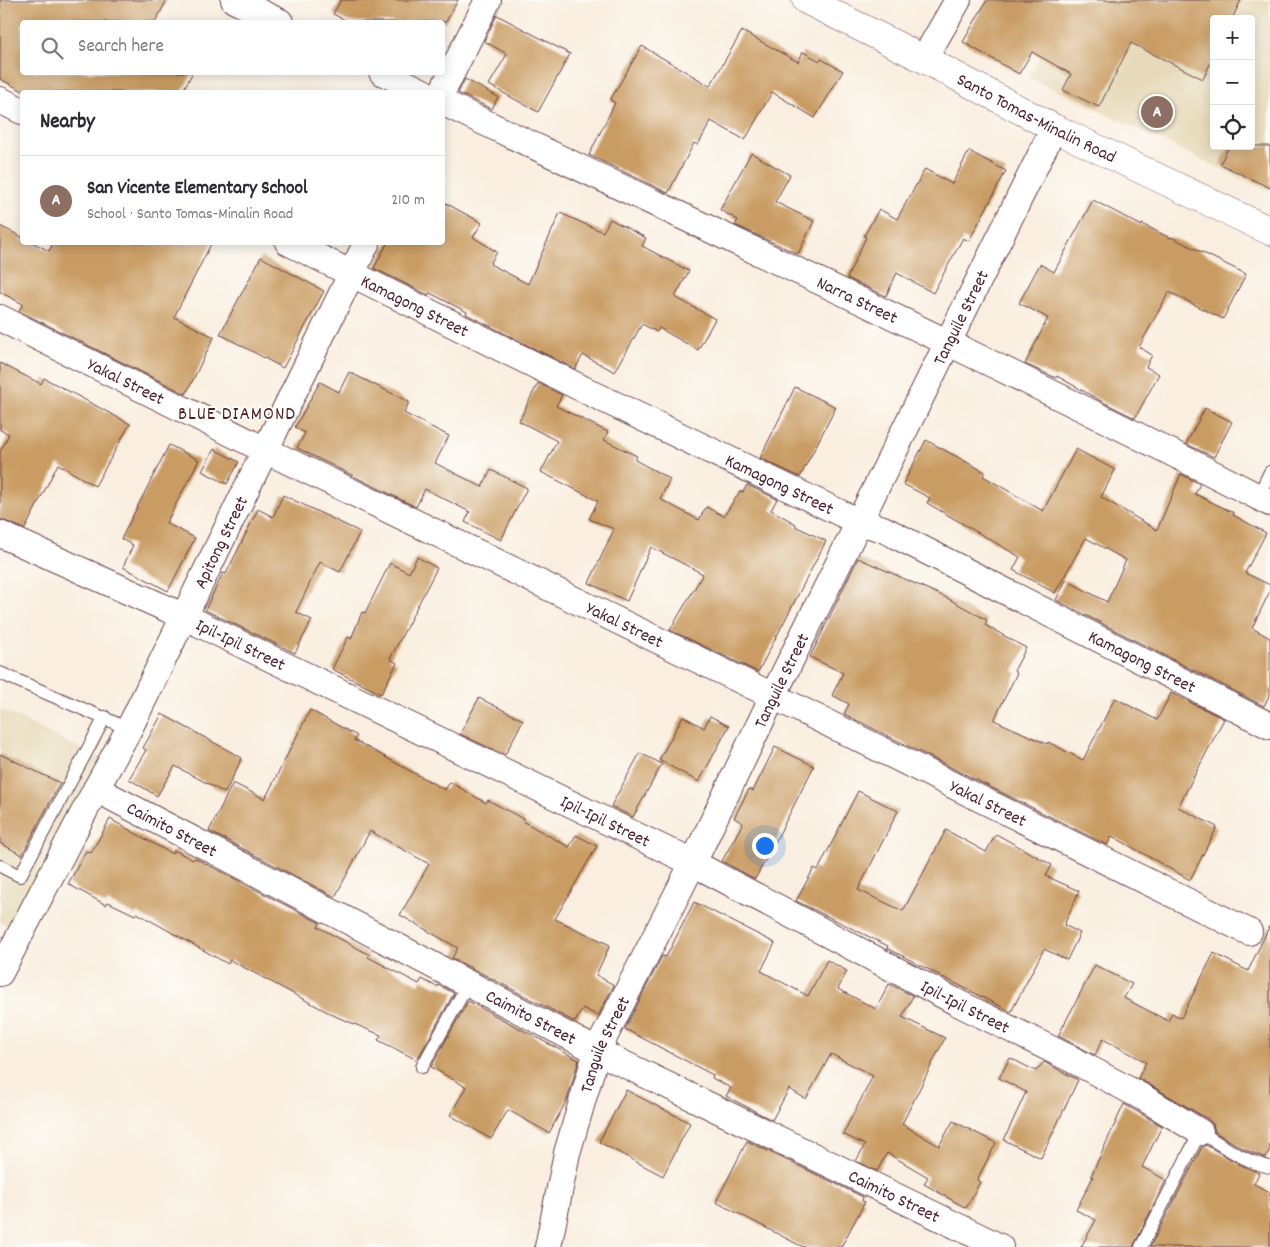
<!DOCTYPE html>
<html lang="en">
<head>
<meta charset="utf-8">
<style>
	:root { --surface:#fff; --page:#f7f7f7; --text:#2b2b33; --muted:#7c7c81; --line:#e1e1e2; --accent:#d1495b }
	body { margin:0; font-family:Dekko,sans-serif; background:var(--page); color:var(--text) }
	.controls { position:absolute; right:15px; top:15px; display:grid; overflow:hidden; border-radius:5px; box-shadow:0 2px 12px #0003 }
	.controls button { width:45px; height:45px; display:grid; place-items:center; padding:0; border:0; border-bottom:1px solid var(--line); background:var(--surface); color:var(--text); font:25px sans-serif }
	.you { position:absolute; left:764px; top:845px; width:18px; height:18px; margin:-12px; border:4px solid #fff; border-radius:50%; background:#1a73e8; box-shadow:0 0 0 8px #1a73e833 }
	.badge { display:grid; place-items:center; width:32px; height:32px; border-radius:50%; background:var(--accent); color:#fff; font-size:16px; font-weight:700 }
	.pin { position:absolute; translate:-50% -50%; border:2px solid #fff; box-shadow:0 1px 5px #0006 }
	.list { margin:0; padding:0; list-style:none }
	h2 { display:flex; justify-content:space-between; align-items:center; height:65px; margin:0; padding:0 20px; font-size:21px }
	h2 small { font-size:16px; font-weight:400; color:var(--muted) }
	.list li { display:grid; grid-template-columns:32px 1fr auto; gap:15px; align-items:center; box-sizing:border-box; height:90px; padding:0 20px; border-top:1px solid var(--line) }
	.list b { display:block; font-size:19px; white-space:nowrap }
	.list p { margin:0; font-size:16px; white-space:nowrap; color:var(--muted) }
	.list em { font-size:16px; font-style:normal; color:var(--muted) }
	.icon { flex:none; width:28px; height:28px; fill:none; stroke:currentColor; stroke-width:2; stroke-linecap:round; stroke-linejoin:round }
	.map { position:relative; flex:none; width:1270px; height:1247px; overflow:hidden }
	.search { position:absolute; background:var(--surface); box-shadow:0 2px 12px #0003; left:20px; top:20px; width:425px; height:55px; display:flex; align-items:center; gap:12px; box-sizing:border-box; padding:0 18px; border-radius:5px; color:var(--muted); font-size:19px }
	.panel { position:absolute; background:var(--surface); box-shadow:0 2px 12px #0003; left:20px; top:90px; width:425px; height:155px; border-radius:5px }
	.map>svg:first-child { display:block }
	.built { fill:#e7daba; fill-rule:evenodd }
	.building { fill:#c99c63 }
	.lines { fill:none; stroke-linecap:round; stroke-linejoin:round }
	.service-casing { stroke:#643e46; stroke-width:14 }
	.minor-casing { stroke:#643e46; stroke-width:28 }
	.secondary-casing { stroke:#643e46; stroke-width:29 }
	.service { stroke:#fff; stroke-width:12 }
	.minor { stroke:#fff; stroke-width:26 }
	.secondary { stroke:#fff; stroke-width:28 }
	.labels { text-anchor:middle; stroke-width:4; stroke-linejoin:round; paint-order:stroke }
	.street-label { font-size:18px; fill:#4a1f2b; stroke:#fdfcf7 }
	.neighbourhood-label { font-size:19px; letter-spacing:1px; fill:#4a1f2b; stroke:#fdfcf7 }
</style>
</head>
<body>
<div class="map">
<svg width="1270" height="1247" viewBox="0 0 1270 1247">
	<rect width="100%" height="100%" fill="#fdfcf7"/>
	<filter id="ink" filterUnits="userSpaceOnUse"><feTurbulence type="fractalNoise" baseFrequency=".02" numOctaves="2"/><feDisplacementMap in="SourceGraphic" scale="10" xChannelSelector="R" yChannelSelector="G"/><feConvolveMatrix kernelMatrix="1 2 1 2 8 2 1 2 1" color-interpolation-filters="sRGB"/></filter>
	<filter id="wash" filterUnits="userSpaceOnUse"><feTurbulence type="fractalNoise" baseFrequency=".0096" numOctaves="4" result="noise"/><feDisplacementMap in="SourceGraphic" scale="20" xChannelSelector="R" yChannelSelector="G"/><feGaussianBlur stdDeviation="1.12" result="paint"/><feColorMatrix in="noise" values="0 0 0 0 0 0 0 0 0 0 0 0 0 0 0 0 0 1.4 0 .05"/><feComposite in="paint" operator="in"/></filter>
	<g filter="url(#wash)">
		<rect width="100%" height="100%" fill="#f9eedf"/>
		<path class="built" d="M1072,0H1270V192L1028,77ZM1214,19H1251V146H1214Z
			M0,709L100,758L15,930L0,922Z"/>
		<g id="blocks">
			<path class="building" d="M0,0H167L155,22H22V72H193L182,92H25L0,79Z
				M341,0H458L446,22H349L333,14Z
				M987,0H1241L1232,19H1214V56L1203,79L1131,43L1099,107L1063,90L1071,74L1032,52L1019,74L963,42Z
				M497,15L570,54L538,112L489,85L507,54L484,41Z
				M742,31L798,62L803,52L820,61L821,59L843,71L815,118L772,92L745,140L711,121L698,145L694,143L668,193L589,155L615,103L610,100L642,46L710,86Z
				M465,79L498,97L492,109L458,93Z
				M1229,146H1270V188L1220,164Z
				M969,151L1006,171L969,241L963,238L933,293L897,273L886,296L847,278L866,237L864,236L879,209L897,219L925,169L952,184Z
				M751,153L790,175L775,202L814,221L798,254L735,225L738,220L720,210Z
				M1093,200L1142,226V224L1170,238L1171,237L1246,274L1223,319L1169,292L1139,347L1152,355L1146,367L1159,374L1135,418L1101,401L1057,376L1056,378L1025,364L1048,318L1019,303L1040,264L1054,272Z
				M442,201L482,223L473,237L497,252L490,264L528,284L560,213L603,232L610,219L646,238L642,246L689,271L675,297L715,319L698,350L659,328L657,332L642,324L615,372L583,355L575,369L466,314L467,312L430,293L428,295L374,268L388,242H442Z
				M0,226L22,237V242H32L49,251L54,242H212L174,317L214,337L186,394L19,311L23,304L0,292Z
				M261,257L324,291L283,368L220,334Z
				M0,363L41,384L44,378L130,424L95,486L58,464L25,529L0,519V452L9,434L0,430Z
				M349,372L409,402L404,413L449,436L435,463L482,487L491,470L527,488L501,540L465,522L470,512L425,489L416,507L297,448L305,433L295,427L320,382L339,392Z
				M538,383L562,395L556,406L608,432L604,440L637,456L635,460L670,479L660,499L699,520L706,507L724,516L740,491L743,492L747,485L777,499L771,510L796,524L795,526L826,541L758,672L670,630L703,574L651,547L627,601L589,583L614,529L589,519L598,501L541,472L557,441L519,421Z
				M795,387L836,407L800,477L760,458Z
				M1205,408L1232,422L1214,457L1186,444Z
				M926,440L985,472L983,476L1043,511L1076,449L1115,470L1101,497L1157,530L1181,474L1200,484L1195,494L1234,513L1233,515L1266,533L1245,573L1270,585V591L1252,628L1270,638V694L1264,706L1056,600L1066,580L1107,602L1126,560L1086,538L1055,593L1013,570L1020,557L927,503L930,498L903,484Z
				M169,445L199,460L166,523L195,538L168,591L123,567L133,545L121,539Z
				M214,449L239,462L227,484L202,471Z
				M283,495L360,532L340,572L320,562L296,612L312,620L295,653L205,610L223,573L226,574L258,509L273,517Z
				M417,557L437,568L390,659L397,663L381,694L332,669L348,637L351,639L362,612L365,613L390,563L409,573Z
				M858,558L947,598L987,620L985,625L1026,648L1014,671L1017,673L994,720L1047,744L1048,742L1083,760L1115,698L1157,720L1171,693L1224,719L1178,807L1217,827L1190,880L1112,836L1107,845L844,714L849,704L832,695L843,673L810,657Z
				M479,698L523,720L505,755L460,734Z
				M310,710L357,736L354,740L445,790L450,782L486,803L488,800L525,820L524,822L569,847L576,835L597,846L555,919L610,945L596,975L614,985L598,1016L583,1008L575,1022L452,958L458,948L400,915L429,864L370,831L335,897L209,831L233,783L265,799Z
				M162,714L242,758L225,793L175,766L157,796L129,779L146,750L143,748Z
				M683,716L704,728L710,716L729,726L699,782L659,760Z
				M775,747L814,766L770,852L755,879L722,861L743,823L734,818L749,789L753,791Z
				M640,753L662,764L633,817L611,806Z
				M0,754L60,783L22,855L0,843Z
				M858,791L898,811L858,890L903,911L946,830L986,852L996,834L1052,865L1046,876L1079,891L1064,925L1080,933L1067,960L1044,949L1011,1012L887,948L888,946L796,901L814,868L818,870Z
				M110,819L172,854L174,850L193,860L195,858L320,923L318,927L370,955L368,957L419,984L422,979L437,987L438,985L454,993L417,1060L378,1040L381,1035L337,1017L230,960L228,964L137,913L135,915L108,902L106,905L68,884L86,851L91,853Z
				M694,902L775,943L761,971L808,996L827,960L847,971L838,989L876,1009L889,984L913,996L902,1017L945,1038L902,1124L939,1146L953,1121L996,1143L977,1180L980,1182L966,1208L924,1184L928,1177L887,1153L877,1171L856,1161L865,1145L843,1134L873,1076L831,1054L806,1099L789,1089L772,1120L726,1096L731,1088L712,1078L713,1075L625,1029L662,956L666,957Z
				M1270,925V1149L1266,1158L1246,1150L1215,1132L1213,1124L1208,1119L1138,1078L1146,1062L1103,1039L1095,1055L1058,1036L1095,965L1132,984L1124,998L1168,1021L1172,1013L1181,1018L1214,953L1248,971Z
				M468,1001L579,1060L567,1100L549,1133L508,1110L491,1139L450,1115L466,1087L431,1067Z
				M1010,1058L1036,1071L1044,1062L1078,1080L1041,1158L1004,1140L1026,1092L999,1078Z
				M626,1090L690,1123L663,1176L599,1142Z
				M1124,1104L1162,1126L1142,1167L1166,1180L1133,1247H1081L1096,1220L1076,1210L1093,1177L1091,1176Z
				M747,1141L863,1197L862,1201L865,1202L841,1247H803L716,1202Z
				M1206,1145L1239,1164L1259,1173L1254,1184L1270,1192V1247H1150L1202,1147Z"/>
		</g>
	</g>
	<g filter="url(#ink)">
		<use href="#blocks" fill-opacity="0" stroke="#643e46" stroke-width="1"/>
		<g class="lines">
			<defs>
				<path id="service" d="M1258,497L1270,472
					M0,673L129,729
					M0,866L20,876L105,717
					M422,1067L468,984
					M1141,1247L1200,1132C1222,1145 1245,1162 1270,1167"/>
				<g id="minor">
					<path d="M234,0L280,22"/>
					<path d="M924,59L958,0"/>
					<path d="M382,72L423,92"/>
					<path d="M442,92L488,0"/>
					<path d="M0,100L22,111"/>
					<path id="s1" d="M442,102C719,235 998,362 1270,503"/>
					<path id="s2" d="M288,242L597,396L859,522L883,529L1270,726"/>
					<path id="s3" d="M0,318L265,450L773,696L1249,932"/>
					<path id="s4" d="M0,534L183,616L693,863L960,1004L1073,1060L1144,1098L1200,1132"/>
					<path id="s5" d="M96,789L597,1051L1000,1247"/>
					<path id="s6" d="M0,973L96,789L129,729L367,242"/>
					<path id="s7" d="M548,1247L567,1153L597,1051L693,863L773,696L1054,128"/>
				</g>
				<g id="secondary">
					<path id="s8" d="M806,0L924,59L1054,128L1270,231"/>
				</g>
			</defs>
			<use href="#service" class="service-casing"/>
			<use href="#minor" class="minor-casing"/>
			<use href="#secondary" class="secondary-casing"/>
			<use href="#service" class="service"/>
			<use href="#minor" class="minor"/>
			<use href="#secondary" class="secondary"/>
		</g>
	</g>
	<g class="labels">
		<g class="street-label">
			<text dy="6" stroke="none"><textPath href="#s8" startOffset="259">Santo Tomas-Minalin Road</textPath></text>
			<text dy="6" stroke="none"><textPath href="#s1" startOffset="460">Narra Street</textPath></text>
			<text dy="6" stroke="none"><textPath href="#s2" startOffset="142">Kamagong Street</textPath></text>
			<text dy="6" stroke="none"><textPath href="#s7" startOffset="1021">Tanguile Street</textPath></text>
			<text dy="6" stroke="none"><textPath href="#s3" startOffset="141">Yakal Street</textPath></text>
			<text dy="6" stroke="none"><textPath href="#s2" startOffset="548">Kamagong Street</textPath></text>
			<text dy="6" stroke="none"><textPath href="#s6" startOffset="484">Apitong Street</textPath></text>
			<text dy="6" stroke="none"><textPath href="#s3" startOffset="696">Yakal Street</textPath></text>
			<text dy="6" stroke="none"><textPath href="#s4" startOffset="265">Ipil-Ipil Street</textPath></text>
			<text dy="6" stroke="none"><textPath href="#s2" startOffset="952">Kamagong Street</textPath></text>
			<text dy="6" stroke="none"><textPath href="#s7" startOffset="616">Tanguile Street</textPath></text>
			<text dy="6" stroke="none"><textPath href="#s3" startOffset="1101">Yakal Street</textPath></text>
			<text dy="6" stroke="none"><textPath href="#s4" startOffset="670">Ipil-Ipil Street</textPath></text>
			<text dy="6" stroke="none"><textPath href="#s5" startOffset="86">Caimito Street</textPath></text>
			<text dy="6" stroke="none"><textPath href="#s4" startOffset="1075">Ipil-Ipil Street</textPath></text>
			<text dy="6" stroke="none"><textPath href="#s5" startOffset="491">Caimito Street</textPath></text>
			<text dy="6" stroke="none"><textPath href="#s7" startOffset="211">Tanguile Street</textPath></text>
			<text dy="6" stroke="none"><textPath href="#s5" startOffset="896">Caimito Street</textPath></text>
		</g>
		<g class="neighbourhood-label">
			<text x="237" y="419">BLUE DIAMOND</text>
		</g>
	</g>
</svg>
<div class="controls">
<button>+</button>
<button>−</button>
<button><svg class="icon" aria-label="locate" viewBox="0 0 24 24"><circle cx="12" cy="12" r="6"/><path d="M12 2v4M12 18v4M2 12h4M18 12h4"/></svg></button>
</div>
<div class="you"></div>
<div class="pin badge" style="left:1157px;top:112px;background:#8d6e63">A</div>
<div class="search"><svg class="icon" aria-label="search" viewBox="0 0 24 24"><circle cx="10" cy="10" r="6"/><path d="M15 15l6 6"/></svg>Search here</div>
<section class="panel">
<h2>Nearby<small></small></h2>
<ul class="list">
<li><span class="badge" style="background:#8d6e63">A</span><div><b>San Vicente Elementary School</b><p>School · Santo Tomas-Minalin Road</p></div><em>210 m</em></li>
</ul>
</section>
</div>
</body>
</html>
